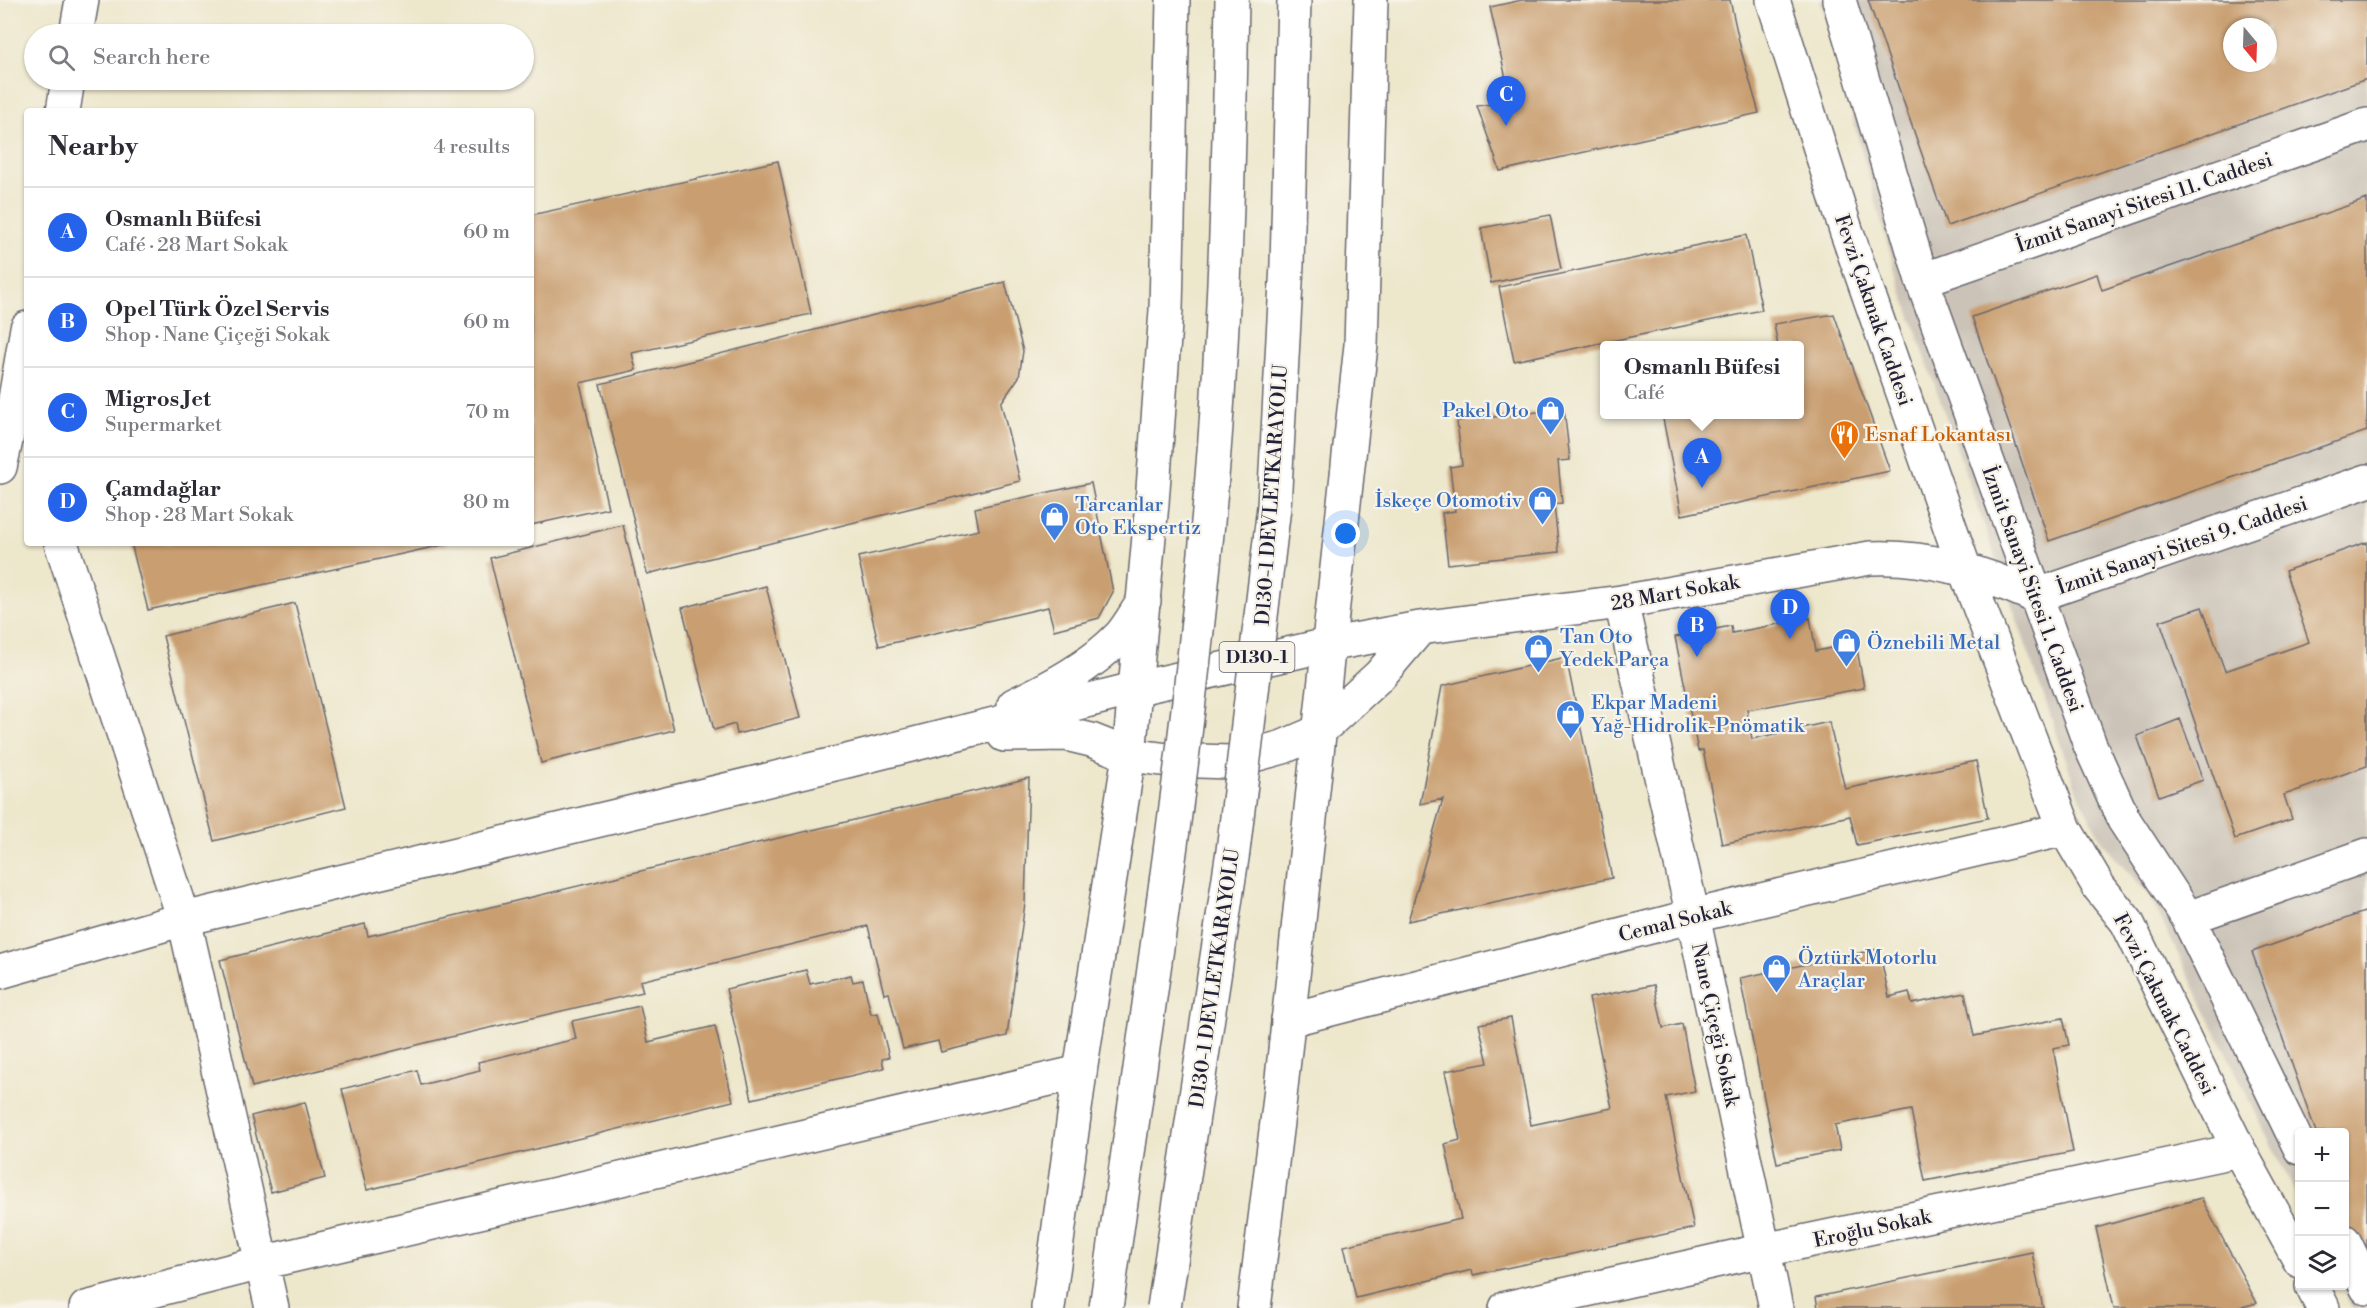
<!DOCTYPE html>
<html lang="en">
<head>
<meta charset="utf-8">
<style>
	:root { --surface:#fff; --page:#f2f2f3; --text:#2b2b33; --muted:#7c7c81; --line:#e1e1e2; --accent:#2563eb }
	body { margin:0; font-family:"Libre Bodoni",serif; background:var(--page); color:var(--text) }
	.controls { position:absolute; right:18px; bottom:18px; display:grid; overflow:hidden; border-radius:6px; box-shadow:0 2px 4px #0004 }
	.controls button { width:54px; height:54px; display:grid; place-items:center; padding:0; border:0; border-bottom:2px solid var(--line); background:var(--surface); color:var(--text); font:30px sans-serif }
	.compass { position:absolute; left:2223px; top:18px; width:54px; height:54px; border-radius:50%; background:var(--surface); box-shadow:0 2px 4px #0004; rotate:161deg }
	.you { position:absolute; left:1346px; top:534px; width:21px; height:21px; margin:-15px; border:4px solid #fff; border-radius:50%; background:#1a73e8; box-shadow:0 0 0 9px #1a73e833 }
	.badge { display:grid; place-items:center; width:39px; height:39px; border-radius:50%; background:var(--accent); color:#fff; font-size:20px; font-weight:700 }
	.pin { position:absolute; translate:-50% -50px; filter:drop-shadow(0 2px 3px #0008) }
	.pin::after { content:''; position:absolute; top:32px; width:21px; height:18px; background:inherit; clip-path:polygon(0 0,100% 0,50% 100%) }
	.popup { position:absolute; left:1600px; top:341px; width:204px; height:78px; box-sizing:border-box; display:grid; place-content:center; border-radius:6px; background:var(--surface); filter:drop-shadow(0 2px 4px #0005); font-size:20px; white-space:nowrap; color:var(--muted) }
	.popup b { font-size:22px; color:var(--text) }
	.popup::after { content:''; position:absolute; left:50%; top:100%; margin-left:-12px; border:12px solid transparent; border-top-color:var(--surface) }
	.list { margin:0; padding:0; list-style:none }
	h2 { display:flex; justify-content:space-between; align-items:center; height:78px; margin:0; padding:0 24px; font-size:26px }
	h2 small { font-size:20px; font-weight:400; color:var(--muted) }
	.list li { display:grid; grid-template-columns:39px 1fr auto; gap:18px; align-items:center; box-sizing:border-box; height:90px; padding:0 24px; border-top:2px solid var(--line) }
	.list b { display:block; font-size:22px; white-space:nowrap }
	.list p { margin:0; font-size:20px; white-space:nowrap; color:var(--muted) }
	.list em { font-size:20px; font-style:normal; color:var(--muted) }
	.icon { flex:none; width:33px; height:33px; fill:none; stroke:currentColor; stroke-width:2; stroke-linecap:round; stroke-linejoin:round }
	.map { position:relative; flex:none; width:2367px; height:1308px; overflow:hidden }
	.search { position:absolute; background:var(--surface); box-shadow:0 2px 4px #0004; left:24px; top:24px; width:510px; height:66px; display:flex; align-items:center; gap:15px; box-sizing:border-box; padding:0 21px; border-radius:33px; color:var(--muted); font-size:22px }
	.panel { position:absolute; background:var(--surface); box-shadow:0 2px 4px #0004; left:24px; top:108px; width:510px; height:438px; border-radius:6px }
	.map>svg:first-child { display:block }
	.industrial { fill:#cbc3b8; fill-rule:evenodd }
	.building { fill:#c99f71; fill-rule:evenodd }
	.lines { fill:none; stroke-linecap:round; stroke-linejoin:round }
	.minor-casing { stroke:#69676e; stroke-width:36 }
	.highway-casing { stroke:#69676e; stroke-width:36 }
	.minor { stroke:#fff; stroke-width:33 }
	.highway { stroke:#fff; stroke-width:33 }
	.highway-bridge-casing { stroke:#69676e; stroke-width:36; stroke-linecap:butt }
	.highway-bridge { stroke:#fff; stroke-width:33 }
	.labels { text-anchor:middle; stroke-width:4.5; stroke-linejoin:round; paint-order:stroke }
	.shield { fill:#f7f3e8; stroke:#62616f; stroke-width:1.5 }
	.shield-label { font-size:18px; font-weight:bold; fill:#22223b }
	.street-label { font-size:20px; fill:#22223b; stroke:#f7f3e8 }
	.shop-label { font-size:20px; fill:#366cbe; stroke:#f7f3e8; text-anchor:start }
	.food-label { font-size:20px; fill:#c56008; stroke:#f7f3e8; text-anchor:start }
</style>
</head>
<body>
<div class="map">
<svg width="2367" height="1308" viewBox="0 0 2367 1308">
	<rect width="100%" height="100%" fill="#f7f3e8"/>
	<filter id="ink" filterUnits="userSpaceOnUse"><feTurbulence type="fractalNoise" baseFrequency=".0167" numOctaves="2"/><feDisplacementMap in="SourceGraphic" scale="12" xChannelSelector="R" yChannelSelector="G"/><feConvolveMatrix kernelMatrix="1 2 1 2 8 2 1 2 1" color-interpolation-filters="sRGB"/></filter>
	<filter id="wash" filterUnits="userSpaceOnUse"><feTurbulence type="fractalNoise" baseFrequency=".008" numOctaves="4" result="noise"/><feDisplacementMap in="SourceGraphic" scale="24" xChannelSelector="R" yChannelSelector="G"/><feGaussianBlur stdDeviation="1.35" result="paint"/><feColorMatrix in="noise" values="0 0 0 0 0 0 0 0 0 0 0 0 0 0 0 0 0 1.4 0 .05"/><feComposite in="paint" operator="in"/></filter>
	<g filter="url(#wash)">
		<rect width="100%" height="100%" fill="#ede7cc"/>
		<path class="industrial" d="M1820,0H2367V1308H2353L2341,1286H2344V1132H2300L2299,1201L2150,897L2103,843L2078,794L1895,271ZM2232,27H2268V63H2232Z"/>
		<g id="blocks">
			<path class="building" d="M1522,0H1730L1741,50L1759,113L1500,171L1477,106L1511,101L1490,7Z
				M1868,0H2367V79L1947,226ZM2232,27H2268V63H2232Z
				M778,161L811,314L632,353L636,370L580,383L608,508L531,525V215Z
				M2367,199V431L2049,541L1972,317L2097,274L2102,290Z
				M1550,215L1561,269L1491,283L1481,228Z
				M1746,235L1762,310L1514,361L1499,287Z
				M1005,282L1023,351L1019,377L1001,403L1020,481L647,574L600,384Z
				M1834,314L1890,471L1682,515L1662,414H1800V346H1778L1774,324Z
				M1564,409L1570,460L1558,461L1562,503L1554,504L1559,552L1448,564L1442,513L1455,511L1450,467L1462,465L1457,421Z
				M1091,483L1113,592L1099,618L1054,630L1048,607L879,646L858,557L979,530L975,508Z
				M623,525L674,730L541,763L490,558Z
				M2367,542V766L2284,795L2292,819L2235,839L2160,621L2202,607L2225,671L2309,642L2285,571Z
				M131,543H446L447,544L148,610Z
				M766,586L800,718L737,734L735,724L714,730L682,608Z
				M295,603L346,807L214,841L163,636Z
				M1810,618L1816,651L1856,643L1864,688L1747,710L1752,739L1829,722L1845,789L1976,761L1988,818L1857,845L1850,816L1722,844L1703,750L1698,751L1675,637L1731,626L1732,633Z
				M1566,657L1612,878L1408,921L1443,799L1420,804L1442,686Z
				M2180,719L2203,780L2159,796L2137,736Z
				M1029,778L1025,903L1007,1036L941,1052L938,1041L903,1049L889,993L884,994L868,926L640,981L643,992L429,1042L252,1087L220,960L365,924L368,936L403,928Z
				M2367,911V1249L2358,1252L2344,1213V1132H2316L2252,952Z
				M1879,949L1889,997L1909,992L1912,1004L1965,993L1974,1036L2063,1018L2069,1045L2053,1048L2073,1152L1925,1181L1911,1110L1835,1125L1840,1150L1777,1163L1740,978Z
				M806,970L810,984L851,975L853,982L863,980L871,1014L878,1013L889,1057L882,1059L884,1068L752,1099L726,989Z
				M1654,985L1663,1028L1682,1024L1695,1091L1666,1097L1694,1228L1473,1275L1472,1270L1356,1298L1344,1246L1461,1219L1445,1144L1460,1140L1445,1071L1488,1063L1479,1024L1511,1018L1531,1125L1612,1108L1589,998Z
				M640,1006L648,1042L715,1026L733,1101L367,1190L342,1089L417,1070L421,1085L480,1070L478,1062L576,1039L572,1021Z
				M305,1102L325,1178L271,1192L251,1116Z
				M2201,1198L2257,1303L2238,1308H2114L2096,1228Z
				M2032,1252L2043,1308H1818L1816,1297Z"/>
		</g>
	</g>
	<g filter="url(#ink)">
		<use href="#blocks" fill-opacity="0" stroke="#69676e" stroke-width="1.5"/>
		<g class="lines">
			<defs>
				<path id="minor" d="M1773,0L1846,230L1965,570L2065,829L2099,887L2127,922L2239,1150L2300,1261
					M1839,0L1922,280L2090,745L2124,820L2188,918L2300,1148
					M76,34L82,0
					M63,111L68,80
					M1922,280L2367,125
					M0,467L14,405L27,328
					M61,543L184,919L272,1308
					M1621,602L1693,916L1776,1308
					M1014,705C1052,687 1090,667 1120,636C1129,626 1136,612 1144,601
					M1004,735L1066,734L1091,740L1129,755L1169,760L1229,762L1283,747L1318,732L1380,675L1420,628
					M2188,918L2367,855
					M0,972L184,919L847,761L1134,689L1327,645L1420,628L1621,602L1870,558C1928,555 1983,573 2035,596L2367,481
					M1288,1020L1693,916L2065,829
					M2344,1241L2367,1288
					M2312,1286L2323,1308
					M86,1308L261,1263L1080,1072
					M1506,1308L1764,1250L2239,1150"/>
				<path id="highway" d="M1048,1308L1080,1072L1129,755L1152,503L1166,310L1173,0
					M1254,1308L1279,1106L1361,345L1371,0"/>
			</defs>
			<use href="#minor" class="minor-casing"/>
			<use href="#highway" class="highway-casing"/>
			<use href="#minor" class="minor"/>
			<use href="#highway" class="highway"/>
			<defs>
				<path id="highway-bridge" d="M1106,1308C1144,1035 1187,763 1211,489C1225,326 1229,163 1232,0
					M1164,1308L1233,851L1274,507L1287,264L1294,0"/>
			</defs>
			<use href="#highway-bridge" class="highway-bridge-casing"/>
			<use href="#highway-bridge" class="highway-bridge"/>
		</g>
	</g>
	<defs>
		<symbol id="shop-pin" viewBox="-11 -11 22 30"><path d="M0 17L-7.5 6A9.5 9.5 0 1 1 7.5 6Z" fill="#3f7fe0" stroke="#f7f3e8"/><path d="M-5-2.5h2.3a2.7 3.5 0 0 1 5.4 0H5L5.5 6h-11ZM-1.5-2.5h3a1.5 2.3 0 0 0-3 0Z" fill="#fff"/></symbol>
		<symbol id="restaurant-pin" viewBox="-11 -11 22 30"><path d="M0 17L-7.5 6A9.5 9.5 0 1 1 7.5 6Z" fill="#e8710a" stroke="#f7f3e8"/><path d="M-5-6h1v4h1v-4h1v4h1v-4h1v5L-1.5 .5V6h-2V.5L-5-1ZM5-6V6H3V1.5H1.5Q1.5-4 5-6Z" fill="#fff"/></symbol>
	</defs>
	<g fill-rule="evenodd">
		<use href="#shop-pin" x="1534" y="394" width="33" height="45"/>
		<use href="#restaurant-pin" x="1828" y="418" width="33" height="45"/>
		<use href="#shop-pin" x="1526" y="484" width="33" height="45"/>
		<use href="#shop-pin" x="1038" y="500" width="33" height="45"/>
		<use href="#shop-pin" x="1830" y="626" width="33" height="45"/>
		<use href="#shop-pin" x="1522" y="632" width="33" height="45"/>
		<use href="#shop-pin" x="1554" y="698" width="33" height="45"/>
		<use href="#shop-pin" x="1760" y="952" width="33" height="45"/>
	</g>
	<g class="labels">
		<rect class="shield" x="1219.5" y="642" width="75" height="30" rx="4.5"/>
		<g class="shield-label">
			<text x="1257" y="663">D130-1</text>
		</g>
		<g class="street-label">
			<text transform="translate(2144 202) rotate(-19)" y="7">İzmit Sanayi Sitesi 11. Caddesi</text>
			<text transform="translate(1874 310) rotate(71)" y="7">Fevzi Çakmak Caddesi</text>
			<text transform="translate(1271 495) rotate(-86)" y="7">D130-1 DEVLETKARAYOLU</text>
			<text transform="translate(2182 545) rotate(-19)" y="7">İzmit Sanayi Sitesi 9. Caddesi</text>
			<text transform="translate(2033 589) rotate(70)" y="7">İzmit Sanayi Sitesi 1. Caddesi</text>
			<text transform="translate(1675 592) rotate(-10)" y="7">28 Mart Sokak</text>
			<text transform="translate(1675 921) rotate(-14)" y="7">Cemal Sokak</text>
			<text transform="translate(1214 978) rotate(-82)" y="7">D130-1 DEVLETKARAYOLU</text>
			<text transform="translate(2165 1004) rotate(63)" y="7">Fevzi Çakmak Caddesi</text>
			<text transform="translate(1716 1025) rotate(78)" y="7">Nane Çiçeği Sokak</text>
			<text transform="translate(1872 1228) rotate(-12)" y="7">Eroğlu Sokak</text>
		</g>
		<g class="shop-label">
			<text x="1529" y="417" text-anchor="end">Pakel Oto</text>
			<text x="1522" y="507" text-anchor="end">İskeçe Otomotiv</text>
			<text x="1075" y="511">Tarcanlar<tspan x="1075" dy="23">Oto Ekspertiz</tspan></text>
			<text x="1560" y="643">Tan Oto<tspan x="1560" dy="23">Yedek Parça</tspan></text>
			<text x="1867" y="649">Öznebili Metal</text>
			<text x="1591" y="709">Ekpar Madeni<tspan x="1591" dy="23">Yağ-Hidrolik-Pnömatik</tspan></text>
			<text x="1798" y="964">Öztürk Motorlu<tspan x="1798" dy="23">Araçlar</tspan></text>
		</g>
		<g class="food-label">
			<text x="1865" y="441">Esnaf Lokantası</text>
		</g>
	</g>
</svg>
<div class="controls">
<button>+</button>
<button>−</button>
<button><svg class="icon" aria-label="layers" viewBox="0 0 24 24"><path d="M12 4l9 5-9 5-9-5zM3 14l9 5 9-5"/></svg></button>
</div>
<svg class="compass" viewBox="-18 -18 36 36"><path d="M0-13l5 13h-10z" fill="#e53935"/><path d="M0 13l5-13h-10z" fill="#7c7c81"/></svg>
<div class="you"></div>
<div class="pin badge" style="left:1702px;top:488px">A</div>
<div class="popup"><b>Osmanlı Büfesi</b>Café</div>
<div class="pin badge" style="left:1697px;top:657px">B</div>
<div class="pin badge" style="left:1506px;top:126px">C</div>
<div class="pin badge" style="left:1790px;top:639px">D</div>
<div class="search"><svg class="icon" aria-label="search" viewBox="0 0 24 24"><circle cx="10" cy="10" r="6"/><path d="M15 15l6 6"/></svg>Search here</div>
<section class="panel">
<h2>Nearby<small>4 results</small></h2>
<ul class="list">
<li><span class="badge">A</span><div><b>Osmanlı Büfesi</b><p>Café · 28 Mart Sokak</p></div><em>60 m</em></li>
<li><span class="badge">B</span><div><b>Opel Türk Özel Servis</b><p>Shop · Nane Çiçeği Sokak</p></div><em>60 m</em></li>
<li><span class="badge">C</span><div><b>Migros Jet</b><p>Supermarket</p></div><em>70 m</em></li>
<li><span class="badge">D</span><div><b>Çamdağlar</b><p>Shop · 28 Mart Sokak</p></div><em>80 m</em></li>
</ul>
</section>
</div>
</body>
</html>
